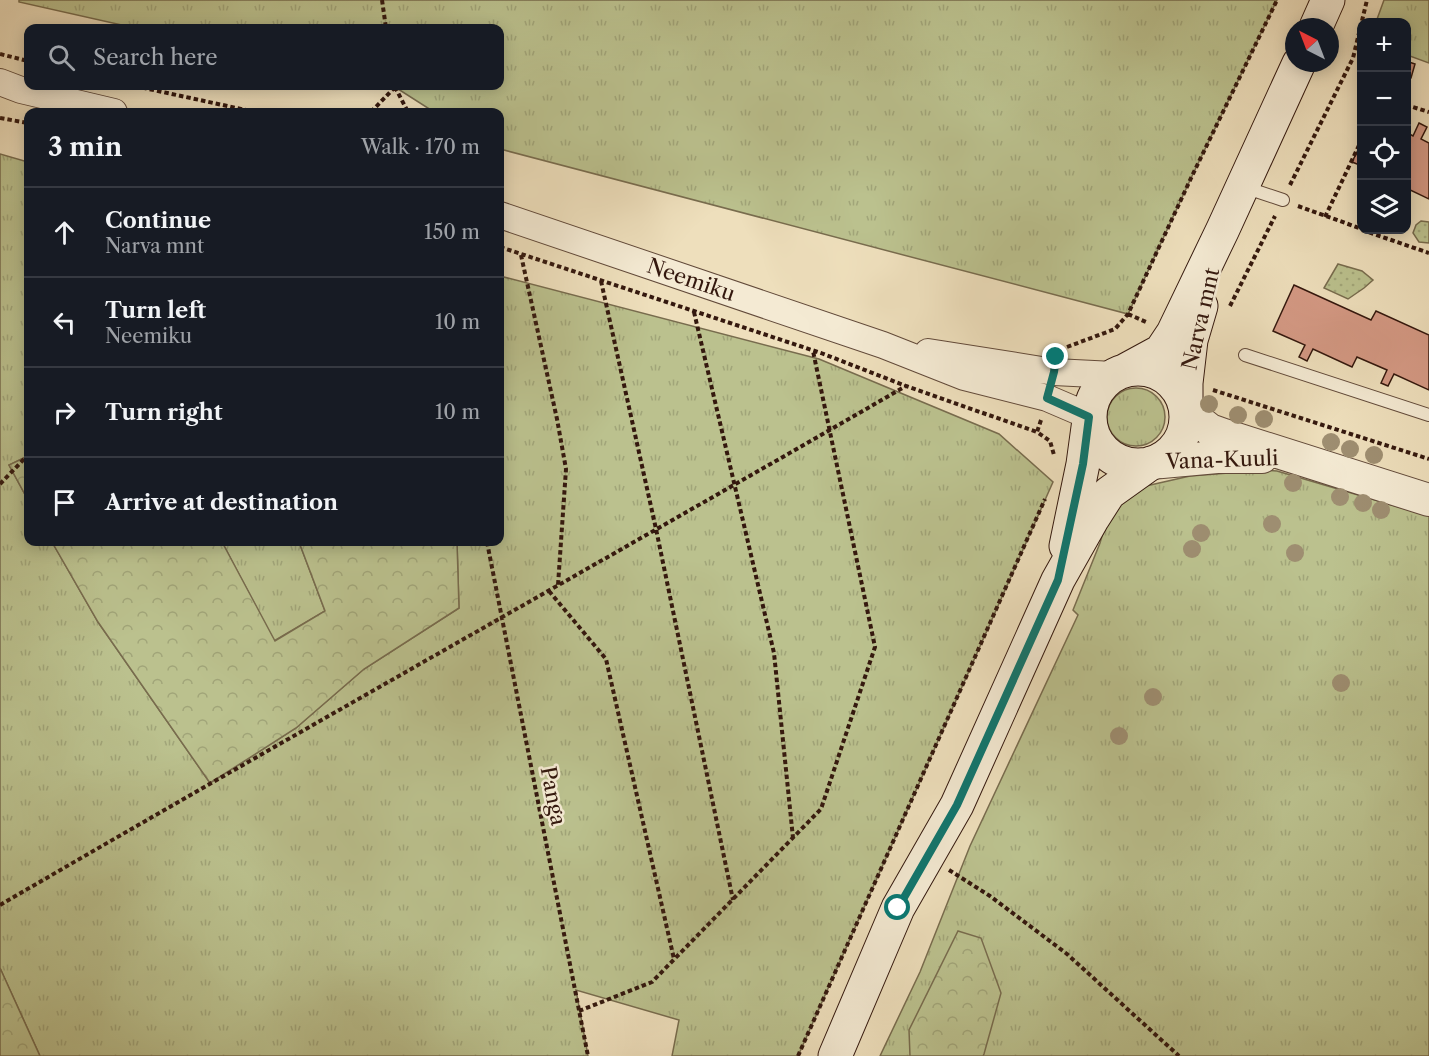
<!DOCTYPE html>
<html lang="en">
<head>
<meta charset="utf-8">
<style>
	:root { --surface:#171b24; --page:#242831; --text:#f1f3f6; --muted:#9ea1a6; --line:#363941 }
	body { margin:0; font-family:"Libre Caslon Text",serif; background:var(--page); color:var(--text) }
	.controls { position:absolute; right:18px; top:18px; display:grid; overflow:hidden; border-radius:12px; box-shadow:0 3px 15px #0003 }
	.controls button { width:54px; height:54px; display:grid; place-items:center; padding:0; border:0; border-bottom:2px solid var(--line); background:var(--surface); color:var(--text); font:30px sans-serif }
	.compass { position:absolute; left:1285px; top:18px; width:54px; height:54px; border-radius:50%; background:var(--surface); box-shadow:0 3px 15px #0003; rotate:318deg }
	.stop { position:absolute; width:18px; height:18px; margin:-14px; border:4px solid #0f766e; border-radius:50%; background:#fff }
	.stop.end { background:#0f766e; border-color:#fff; box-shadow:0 2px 6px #0008 }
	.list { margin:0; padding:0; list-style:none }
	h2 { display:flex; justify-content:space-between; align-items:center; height:78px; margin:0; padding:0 24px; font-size:26px }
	h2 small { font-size:20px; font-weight:400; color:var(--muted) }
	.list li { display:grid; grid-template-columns:39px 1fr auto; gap:18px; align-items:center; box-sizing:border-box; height:90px; padding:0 24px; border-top:2px solid var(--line) }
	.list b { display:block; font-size:22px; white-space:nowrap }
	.list p { margin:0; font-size:20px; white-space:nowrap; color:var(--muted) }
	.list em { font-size:20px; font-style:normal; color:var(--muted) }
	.icon { flex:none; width:33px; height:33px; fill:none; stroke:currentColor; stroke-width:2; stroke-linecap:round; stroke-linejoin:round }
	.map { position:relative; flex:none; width:1429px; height:1056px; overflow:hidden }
	.search { position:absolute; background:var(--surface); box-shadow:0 3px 15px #0003; left:24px; top:24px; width:480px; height:66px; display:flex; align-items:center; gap:15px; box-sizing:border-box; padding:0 21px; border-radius:12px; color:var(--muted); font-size:22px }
	.panel { position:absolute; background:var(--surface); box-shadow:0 3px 15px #0003; left:24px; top:108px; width:480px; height:438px; border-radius:12px }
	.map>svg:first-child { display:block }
	.grass { fill:url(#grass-tufts); stroke:#786c4e; stroke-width:1.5 }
	.forest { fill:url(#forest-crowns); stroke:#786c4e; stroke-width:1.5 }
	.park { fill:url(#park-dots); stroke:#786c4e; stroke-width:1.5 }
	.building { fill:#d49984; stroke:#34180e; stroke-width:1.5 }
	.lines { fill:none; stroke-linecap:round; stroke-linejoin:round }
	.service-casing { stroke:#624a3a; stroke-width:14 }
	.minor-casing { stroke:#624a3a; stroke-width:28 }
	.tertiary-casing { stroke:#624a3a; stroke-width:34 }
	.secondary-casing { stroke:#34180e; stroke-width:35 }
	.path { stroke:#34180e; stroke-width:4; stroke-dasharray:4.5 3; stroke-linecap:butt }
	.service { stroke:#f4ead3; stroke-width:12 }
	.minor { stroke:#f4ead3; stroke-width:26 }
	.tertiary { stroke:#f4ead3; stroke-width:32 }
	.secondary { stroke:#f4ead3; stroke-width:33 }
	.tree { fill:#9e8e71 }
	.route { stroke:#0f766e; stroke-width:8 }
	.labels { text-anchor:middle; stroke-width:5; stroke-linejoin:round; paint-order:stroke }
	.street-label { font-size:21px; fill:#34180e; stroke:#f4ead3 }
</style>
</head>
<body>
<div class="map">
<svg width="1429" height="1056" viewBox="0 0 1429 1056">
	<defs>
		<pattern id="grass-tufts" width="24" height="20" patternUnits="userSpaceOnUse" patternTransform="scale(1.5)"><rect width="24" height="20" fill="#bbc18e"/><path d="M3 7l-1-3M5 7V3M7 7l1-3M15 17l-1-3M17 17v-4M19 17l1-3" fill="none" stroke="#a1a579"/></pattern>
		<pattern id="forest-crowns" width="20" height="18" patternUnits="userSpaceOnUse" patternTransform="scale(1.5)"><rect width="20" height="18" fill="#bbc18e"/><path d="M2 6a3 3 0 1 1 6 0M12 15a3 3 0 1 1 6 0" fill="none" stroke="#a1a579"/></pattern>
		<pattern id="park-dots" width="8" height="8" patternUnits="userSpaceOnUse" patternTransform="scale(1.5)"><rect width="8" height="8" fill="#bbc18e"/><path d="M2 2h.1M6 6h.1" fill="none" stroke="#a1a579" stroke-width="1.8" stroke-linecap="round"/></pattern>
	</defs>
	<rect width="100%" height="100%" fill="#eedfbc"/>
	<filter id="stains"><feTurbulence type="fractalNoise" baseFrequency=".00333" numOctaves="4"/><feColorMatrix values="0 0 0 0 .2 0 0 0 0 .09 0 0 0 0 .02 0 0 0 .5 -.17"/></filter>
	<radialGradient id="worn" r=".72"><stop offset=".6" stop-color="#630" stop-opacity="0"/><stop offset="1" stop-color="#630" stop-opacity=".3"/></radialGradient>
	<path class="grass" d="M19,0H1277L1192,176L1128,314L500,149V112H434L395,87L389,86H500V28H135L19,2Z
		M1384,0H1429V63L1407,55L1406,22H1376Z
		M0,154L28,162V456L9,465L28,500V542H52L98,622L210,783L296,728L364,669L459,608L457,542H500V276L819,359L999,434L1053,482L798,1056H672L679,1020L576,990L588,1056H40L0,968Z
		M1107 417a29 29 0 1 1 58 0a29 29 0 1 1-58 0Z
		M1229,468L1277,471L1429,516V1056H880L920,972L970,846L1078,615L1073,610L1100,543L1107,519L1125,499L1146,486L1190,476L1228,473Z
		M222,542H299L325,611L274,641Z"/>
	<path class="forest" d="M28,456V500L9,465Z
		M52,542H222L275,641L325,611L299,542H457L459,608L364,669L296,728L210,783L98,622Z
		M958,931L981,938L1001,993L984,1054L983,1056H910L909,1030Z
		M0,968L40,1056H0Z"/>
	<path class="park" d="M1421,221L1429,222V243L1419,242L1413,233L1416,225Z
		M1338,264L1362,271L1373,280L1364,288L1348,299L1324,288Z"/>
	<path class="building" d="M1406,61L1415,64L1411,78L1406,77Z
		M1419,123L1427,127L1421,139L1429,143V199L1406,188V132L1413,136Z
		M1362,142V166L1352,162Z
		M1294,285L1371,320L1376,311L1429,335V390L1394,374L1388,386L1381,383L1387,370L1357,357L1352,367L1313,349L1307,361L1299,357L1305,345L1273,331Z"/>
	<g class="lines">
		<defs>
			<path id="service" d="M1244,187L1283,200
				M1245,355L1429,415"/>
			<path id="minor" d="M0,82L21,90L114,112
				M500,215L883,345L964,377L1047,398L1089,416
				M928,352L1054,372L1114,375"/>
			<path id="tertiary" d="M1186,411L1210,430L1224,435L1429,500
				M1151,463L1217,457H1262"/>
			<path id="secondary" d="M1316,27L1328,0
				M1090 417a48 48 0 1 1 96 0a48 48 0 1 1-96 0Z
				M1126,370L1161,351L1173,333L1223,229L1299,63
				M1186,411V383L1191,340L1201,306
				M1066,546L1083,464L1089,420
				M835,1056L898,908L957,805L1058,580L1093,518L1109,493L1151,463"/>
		</defs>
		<use href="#service" class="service-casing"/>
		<use href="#minor" class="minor-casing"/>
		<use href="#tertiary" class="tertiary-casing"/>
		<use href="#secondary" class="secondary-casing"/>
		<path class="path" d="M382,0L386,28
			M0,54L28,61
			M135,86L255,112
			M395,87L408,112
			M1406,105L1429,112
			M371,112L395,87V86
			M0,118L28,123
			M1290,185L1353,58L1367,0
			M1298,206L1362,229
			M1325,217L1362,139
			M1362,230L1429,253
			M500,247L821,353L906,386L1037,432
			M521,255L557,419L566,469L558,585
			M601,281L656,529L733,900
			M1230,306L1275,216
			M694,312L774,653L793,838
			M1128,314L1146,322
			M1067,347L1115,329L1128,314L1192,176L1277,0
			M1213,390L1429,459
			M1041,420L1037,432L1050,441L1054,455
			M0,484L28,455
			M487,542L588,1056
			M549,591L606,659L674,959
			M949,870L990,896L1067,954L1179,1056
			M0,905C301,730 605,560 906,386
			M579,1011L652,982L821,809L875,647L813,351
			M798,1056L1045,499"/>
		<use href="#service" class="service"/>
		<use href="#minor" class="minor"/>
		<use href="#tertiary" class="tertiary"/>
		<use href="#secondary" class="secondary"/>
	</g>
	<g class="tree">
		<circle cx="1209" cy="404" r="9"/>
		<circle cx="1238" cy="415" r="9"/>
		<circle cx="1264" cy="419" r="9"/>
		<circle cx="1331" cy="442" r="9"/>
		<circle cx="1350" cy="449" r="9"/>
		<circle cx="1374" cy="455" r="9"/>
		<circle cx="1293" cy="483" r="9"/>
		<circle cx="1340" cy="497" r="9"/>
		<circle cx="1363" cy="503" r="9"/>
		<circle cx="1381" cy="510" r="9"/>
		<circle cx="1272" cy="524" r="9"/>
		<circle cx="1201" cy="533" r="9"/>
		<circle cx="1192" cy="549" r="9"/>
		<circle cx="1295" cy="553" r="9"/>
		<circle cx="1341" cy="683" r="9"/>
		<circle cx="1153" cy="697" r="9"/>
		<circle cx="1119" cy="736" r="9"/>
	</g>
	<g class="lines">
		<path class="route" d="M898,908L957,805L1058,580L1083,464L1089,417L1047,398L1054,372L1056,357"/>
	</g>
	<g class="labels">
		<g class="street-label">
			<text transform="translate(691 280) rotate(19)" y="7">Neemiku</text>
			<text transform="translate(1201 319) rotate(-77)" y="7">Narva mnt</text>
			<text transform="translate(1222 460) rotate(-2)" y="7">Vana-Kuuli</text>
			<text transform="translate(553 796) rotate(79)" y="7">Panga</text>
		</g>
	</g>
	<rect width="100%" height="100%" filter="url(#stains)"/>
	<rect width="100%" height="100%" fill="url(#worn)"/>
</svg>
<div class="controls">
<button>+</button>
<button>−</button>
<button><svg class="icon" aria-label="locate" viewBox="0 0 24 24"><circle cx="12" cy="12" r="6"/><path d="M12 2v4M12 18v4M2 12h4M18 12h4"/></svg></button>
<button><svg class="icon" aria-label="layers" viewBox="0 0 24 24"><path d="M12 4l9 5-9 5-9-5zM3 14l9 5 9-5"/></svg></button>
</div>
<svg class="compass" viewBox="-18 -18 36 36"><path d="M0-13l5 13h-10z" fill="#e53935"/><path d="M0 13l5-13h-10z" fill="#9ea1a6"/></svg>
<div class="stop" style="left:898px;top:908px"></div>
<div class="stop end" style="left:1056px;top:357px"></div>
<div class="search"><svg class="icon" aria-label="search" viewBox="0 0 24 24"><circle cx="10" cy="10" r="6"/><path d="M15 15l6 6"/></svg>Search here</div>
<section class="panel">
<h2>3 min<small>Walk · 170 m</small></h2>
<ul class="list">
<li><svg class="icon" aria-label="ahead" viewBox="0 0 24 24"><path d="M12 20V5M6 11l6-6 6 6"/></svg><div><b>Continue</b><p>Narva mnt</p></div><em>150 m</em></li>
<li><svg class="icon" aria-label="left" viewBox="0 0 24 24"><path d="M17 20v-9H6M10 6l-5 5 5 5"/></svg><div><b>Turn left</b><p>Neemiku</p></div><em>10 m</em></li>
<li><svg class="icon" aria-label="right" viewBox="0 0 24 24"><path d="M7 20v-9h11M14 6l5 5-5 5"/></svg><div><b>Turn right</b></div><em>10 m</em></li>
<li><svg class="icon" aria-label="arrive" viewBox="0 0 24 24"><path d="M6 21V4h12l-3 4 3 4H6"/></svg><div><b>Arrive at destination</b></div></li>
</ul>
</section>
</div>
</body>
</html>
